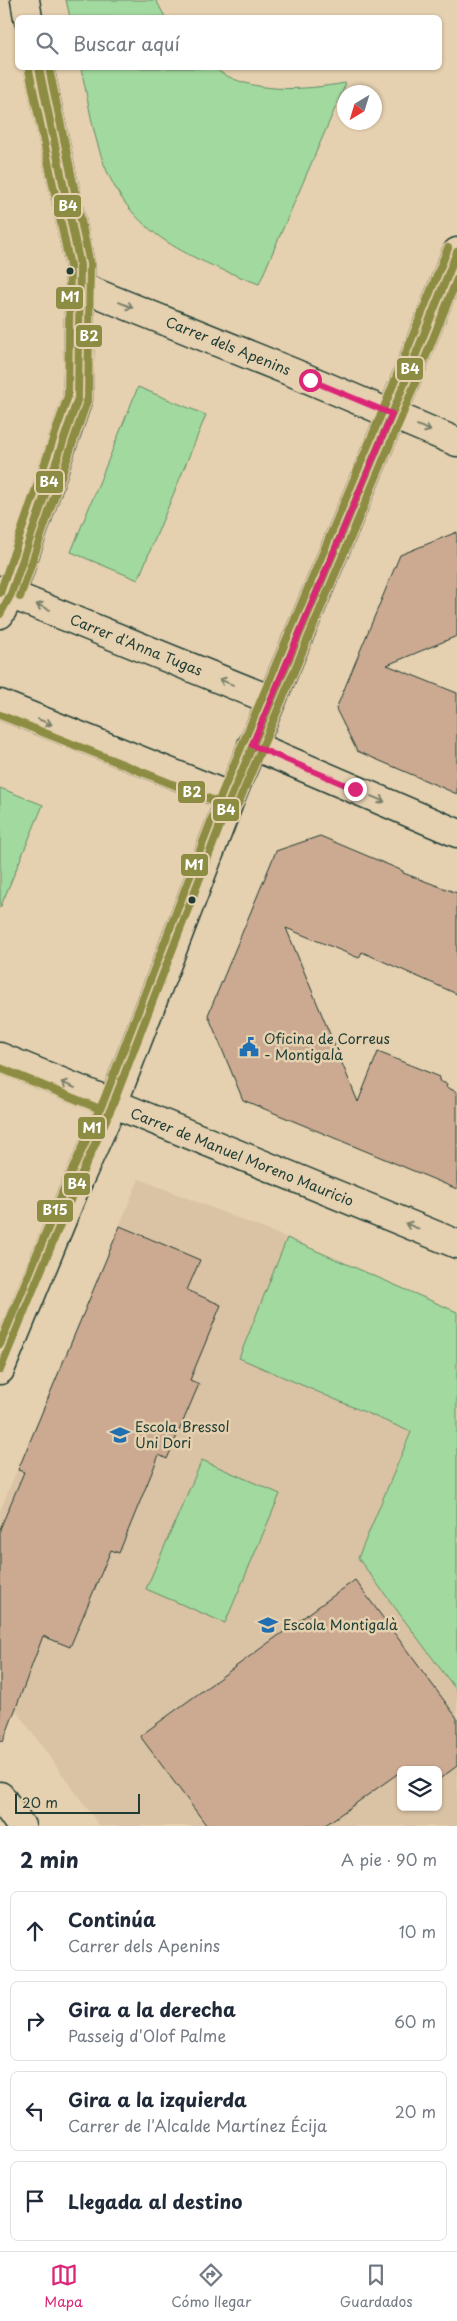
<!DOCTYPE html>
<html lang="es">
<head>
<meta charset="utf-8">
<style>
	:root { --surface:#fff; --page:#f2f2f3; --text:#1f2937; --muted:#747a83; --line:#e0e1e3; --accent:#db2777 }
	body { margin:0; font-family:"Playpen Sans",sans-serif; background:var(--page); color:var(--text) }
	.controls { position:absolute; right:15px; bottom:15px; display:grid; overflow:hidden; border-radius:8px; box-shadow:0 1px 4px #0004 }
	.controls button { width:45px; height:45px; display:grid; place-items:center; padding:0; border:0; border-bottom:1px solid var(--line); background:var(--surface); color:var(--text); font:25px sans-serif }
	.compass { position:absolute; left:337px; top:85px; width:45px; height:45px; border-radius:50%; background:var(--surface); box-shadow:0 1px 4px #0004; rotate:218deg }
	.scale { position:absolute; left:15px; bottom:12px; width:125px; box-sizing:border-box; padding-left:5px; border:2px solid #1f3d34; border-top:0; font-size:14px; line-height:18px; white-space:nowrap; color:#1f3d34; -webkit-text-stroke:4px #e5d0af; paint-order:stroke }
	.stop { position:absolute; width:15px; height:15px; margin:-11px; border:4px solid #db2777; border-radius:50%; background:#fff }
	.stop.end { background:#db2777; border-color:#fff; box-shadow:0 1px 5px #0008 }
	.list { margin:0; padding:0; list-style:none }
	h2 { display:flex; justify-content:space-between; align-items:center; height:65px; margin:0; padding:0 20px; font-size:21px }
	h2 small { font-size:16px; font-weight:400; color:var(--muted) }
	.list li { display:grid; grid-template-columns:32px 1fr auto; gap:15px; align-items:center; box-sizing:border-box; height:80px; margin:0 10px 10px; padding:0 10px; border:1px solid var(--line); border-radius:8px }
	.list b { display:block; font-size:19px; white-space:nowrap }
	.list p { margin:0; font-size:16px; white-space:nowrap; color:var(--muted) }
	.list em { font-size:16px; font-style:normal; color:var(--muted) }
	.icon { flex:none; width:28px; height:28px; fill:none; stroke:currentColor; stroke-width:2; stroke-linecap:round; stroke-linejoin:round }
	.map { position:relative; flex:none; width:457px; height:1826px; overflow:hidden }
	.search { position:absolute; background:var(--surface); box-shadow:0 1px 4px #0004; left:15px; right:15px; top:15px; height:55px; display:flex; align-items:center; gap:12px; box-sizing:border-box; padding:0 18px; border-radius:8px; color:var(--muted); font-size:19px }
	.sheet { height:425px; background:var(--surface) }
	nav { display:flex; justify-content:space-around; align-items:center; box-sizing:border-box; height:70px; border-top:1px solid var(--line); background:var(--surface); font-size:14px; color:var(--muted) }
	nav a { display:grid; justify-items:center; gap:2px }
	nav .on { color:var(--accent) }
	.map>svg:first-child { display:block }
	.built { fill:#dac2a4; fill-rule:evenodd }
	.green { fill:#a2d99e; stroke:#608b69 }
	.building { fill:#ccaa91; stroke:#1f3d34 }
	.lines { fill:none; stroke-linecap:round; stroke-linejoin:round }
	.street-casing { stroke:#1f3d34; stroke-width:31 }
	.street { stroke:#e5d0af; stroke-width:28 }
	.bus-1-casing { stroke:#e5d0af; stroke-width:11 }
	.bus-2-casing { stroke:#e5d0af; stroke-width:11 }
	.bus-3-casing { stroke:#e5d0af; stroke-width:11 }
	.bus-4-casing { stroke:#e5d0af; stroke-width:11 }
	.bus-1 { stroke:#8c8c42; stroke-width:8 }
	.bus-2 { stroke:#8c8c42; stroke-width:8 }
	.bus-3 { stroke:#8c8c42; stroke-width:8 }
	.bus-4 { stroke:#8c8c42; stroke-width:8 }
	.oneway { stroke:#787f6b }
	.route { stroke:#db2777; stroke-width:6 }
	.bus-dot { fill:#1f3d34; stroke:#e5d0af; stroke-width:2 }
	.labels { text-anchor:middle; stroke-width:5; stroke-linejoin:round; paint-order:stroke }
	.street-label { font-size:14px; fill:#1f3d34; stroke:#e5d0af }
	.poi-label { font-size:14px; fill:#1f3d34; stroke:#e5d0af; text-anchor:start }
	.line-badge { stroke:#e5d0af; stroke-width:2 }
	.badge-label { font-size:14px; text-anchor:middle; font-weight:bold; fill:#fff }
</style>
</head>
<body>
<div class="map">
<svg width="457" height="1826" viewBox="0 0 457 1826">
	<rect width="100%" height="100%" fill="#e5d0af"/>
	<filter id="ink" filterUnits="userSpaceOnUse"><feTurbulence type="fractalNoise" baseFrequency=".02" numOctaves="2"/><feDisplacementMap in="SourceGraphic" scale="10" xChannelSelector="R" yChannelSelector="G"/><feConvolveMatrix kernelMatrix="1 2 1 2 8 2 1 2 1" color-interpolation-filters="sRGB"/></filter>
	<g filter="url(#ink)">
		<path class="built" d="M139,1179L287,1238L239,1358L411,1432L358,1558L457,1691V1826H100L0,1688V1511ZM401,1770H438V1807H401Z"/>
		<path class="green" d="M66,0H156L165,17H70Z
			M81,68H214C251,95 303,90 346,83L259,284C185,256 124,233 99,149C91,123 87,94 81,68Z
			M138,387L206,415L138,580L71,552Z
			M0,788L43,805L0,908Z
			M287,1238L457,1312V1691L358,1558L411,1432L239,1358Z
			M202,1460L280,1494L225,1623L146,1589Z"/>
		<path class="building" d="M457,532V636L387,665L457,693V794L357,751L336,709L400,555Z
			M320,836L403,871V873L457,893V994L362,952L359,958L286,928L358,1102L378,1052L440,1077L439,1081L447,1084L446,1087L457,1092V1189L243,1100L208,1015L276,851Z
			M120,1226L200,1260L187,1290L221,1305L190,1380L199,1384L167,1459L159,1455L119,1553L111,1550L70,1647L43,1636L3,1742L0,1741V1529L24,1472L18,1470Z
			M355,1580L457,1718V1766L438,1780V1770H401V1774L400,1772L324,1826H207L140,1736Z"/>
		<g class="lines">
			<defs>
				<path id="street" d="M25,0L28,18
					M81,287L294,373L457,442
					M0,590L271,700
					M0,614L11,594L78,398L80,265L39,68
					M0,704L231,797
					M252,745L457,833
					M0,1057L457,1244
					M0,1370L73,1193L113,1104L231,797L392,414L457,252
					M0,1796L21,1826"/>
			</defs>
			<use href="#street" class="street-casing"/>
			<use href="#street" class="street"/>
			<defs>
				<path id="bus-1" d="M0,614L11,594L78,398L80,265L39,68
					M0,1370L73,1193L113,1104L231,797L392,414L457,252"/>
				<path id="bus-2" d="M20,597L88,398L90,264L49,68
					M0,715L227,806L233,807L238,804L401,418L457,279"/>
				<path id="bus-3" d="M0,593L68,396L70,266L29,70
					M0,1344L64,1189L104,1100L222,793L383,410L448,248"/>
				<path id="bus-4" d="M0,1068L100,1109L64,1189L0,1344"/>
			</defs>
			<use href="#bus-1" class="bus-1-casing"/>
			<use href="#bus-2" class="bus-2-casing"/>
			<use href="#bus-3" class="bus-3-casing"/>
			<use href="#bus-4" class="bus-4-casing"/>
			<use href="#bus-1" class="bus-1"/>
			<use href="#bus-2" class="bus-2"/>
			<use href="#bus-3" class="bus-3"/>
			<use href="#bus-4" class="bus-4"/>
		</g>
		<defs><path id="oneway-shaft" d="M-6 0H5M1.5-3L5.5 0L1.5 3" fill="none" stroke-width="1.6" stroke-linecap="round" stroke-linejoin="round" transform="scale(1.25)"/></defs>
		<g class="oneway">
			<use href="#oneway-shaft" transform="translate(126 305) rotate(22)"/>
			<use href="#oneway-shaft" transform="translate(424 428) rotate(23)"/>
			<use href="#oneway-shaft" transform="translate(43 607) rotate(-158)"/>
			<use href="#oneway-shaft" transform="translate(226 682) rotate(-158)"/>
			<use href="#oneway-shaft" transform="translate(45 722) rotate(22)"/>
			<use href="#oneway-shaft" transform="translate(378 799) rotate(23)"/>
			<use href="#oneway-shaft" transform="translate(68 1085) rotate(-157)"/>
			<use href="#oneway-shaft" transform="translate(412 1226) rotate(-158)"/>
		</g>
	</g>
	<g class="lines" filter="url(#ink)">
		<path class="route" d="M310,380L392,414L252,745L355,789"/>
	</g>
	<defs>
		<symbol id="civic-bare" viewBox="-9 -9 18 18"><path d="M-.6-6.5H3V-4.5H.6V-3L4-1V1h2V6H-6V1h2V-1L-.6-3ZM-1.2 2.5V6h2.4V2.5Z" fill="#1f6fb2" stroke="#e5d0af" stroke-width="2.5" paint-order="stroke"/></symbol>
		<symbol id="school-bare" viewBox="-9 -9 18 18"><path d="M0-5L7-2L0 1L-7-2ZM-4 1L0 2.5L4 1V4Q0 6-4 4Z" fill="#1f6fb2" stroke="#e5d0af" stroke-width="2.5" paint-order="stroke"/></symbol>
	</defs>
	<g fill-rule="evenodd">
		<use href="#civic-bare" x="235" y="1033" width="28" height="28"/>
		<use href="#school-bare" x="106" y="1421" width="28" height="28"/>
		<use href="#school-bare" x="254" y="1611" width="28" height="28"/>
	</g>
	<g class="bus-dot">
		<circle cx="70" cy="271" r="4.5"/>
		<circle cx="192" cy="900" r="4.5"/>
	</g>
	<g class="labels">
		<g class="street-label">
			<text transform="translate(228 346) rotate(22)" y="5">Carrer dels Apenins</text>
			<text transform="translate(136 645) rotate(22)" y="5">Carrer d'Anna Tugas</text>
			<text transform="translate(242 1157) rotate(22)" y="5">Carrer de Manuel Moreno Mauricio</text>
		</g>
		<g class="poi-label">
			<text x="264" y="1044">Oficina de Correus<tspan x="264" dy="16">- Montigalà</tspan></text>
			<text x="135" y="1432">Escola Bressol<tspan x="135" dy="16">Uni Dori</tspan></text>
			<text x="283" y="1630">Escola Montigalà</text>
		</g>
	</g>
	<g class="line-badge">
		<rect x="53" y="194" width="29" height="24" rx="5" fill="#8c8c42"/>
		<rect x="55" y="286" width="29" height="24" rx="5" fill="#8c8c42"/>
		<rect x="75" y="324" width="28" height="24" rx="5" fill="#8c8c42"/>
		<rect x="396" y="357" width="28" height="24" rx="5" fill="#8c8c42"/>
		<rect x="35" y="470" width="29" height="24" rx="5" fill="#8c8c42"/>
		<rect x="177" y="780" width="29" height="24" rx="5" fill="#8c8c42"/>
		<rect x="212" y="798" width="28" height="24" rx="5" fill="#8c8c42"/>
		<rect x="180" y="853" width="29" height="24" rx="5" fill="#8c8c42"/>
		<rect x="77" y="1116" width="29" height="24" rx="5" fill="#8c8c42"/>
		<rect x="63" y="1172" width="28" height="24" rx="5" fill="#8c8c42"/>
		<rect x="36" y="1199" width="38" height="24" rx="5" fill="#8c8c42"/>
	</g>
	<g class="badge-label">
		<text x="68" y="211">B4</text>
		<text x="70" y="302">M1</text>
		<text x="89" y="341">B2</text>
		<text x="410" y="374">B4</text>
		<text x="49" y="487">B4</text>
		<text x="192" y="797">B2</text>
		<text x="226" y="815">B4</text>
		<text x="194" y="870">M1</text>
		<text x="92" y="1133">M1</text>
		<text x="77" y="1189">B4</text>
		<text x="55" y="1215">B15</text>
	</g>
</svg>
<div class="controls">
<button><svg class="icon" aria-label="layers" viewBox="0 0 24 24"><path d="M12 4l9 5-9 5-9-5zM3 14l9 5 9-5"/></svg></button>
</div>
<svg class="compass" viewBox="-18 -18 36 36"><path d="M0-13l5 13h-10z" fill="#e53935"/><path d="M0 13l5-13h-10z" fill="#747a83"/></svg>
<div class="scale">20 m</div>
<div class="stop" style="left:310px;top:380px"></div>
<div class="stop end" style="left:355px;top:789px"></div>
<div class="search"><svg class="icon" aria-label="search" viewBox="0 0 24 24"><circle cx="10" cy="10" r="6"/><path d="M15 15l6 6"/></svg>Buscar aquí</div>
</div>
<section class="sheet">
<h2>2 min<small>A pie · 90 m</small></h2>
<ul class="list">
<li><svg class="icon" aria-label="ahead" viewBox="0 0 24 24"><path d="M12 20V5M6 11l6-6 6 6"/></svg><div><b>Continúa</b><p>Carrer dels Apenins</p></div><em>10 m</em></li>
<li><svg class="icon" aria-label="right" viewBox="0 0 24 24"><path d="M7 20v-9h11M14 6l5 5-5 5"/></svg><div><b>Gira a la derecha</b><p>Passeig d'Olof Palme</p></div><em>60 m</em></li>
<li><svg class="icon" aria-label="left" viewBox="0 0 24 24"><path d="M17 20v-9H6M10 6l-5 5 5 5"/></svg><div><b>Gira a la izquierda</b><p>Carrer de l'Alcalde Martínez Écija</p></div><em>20 m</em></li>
<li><svg class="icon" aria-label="arrive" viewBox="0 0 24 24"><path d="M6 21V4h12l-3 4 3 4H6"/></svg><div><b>Llegada al destino</b></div></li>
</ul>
</section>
<nav>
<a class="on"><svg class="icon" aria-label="map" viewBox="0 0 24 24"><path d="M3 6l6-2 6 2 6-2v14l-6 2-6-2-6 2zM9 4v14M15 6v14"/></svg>Mapa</a>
<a><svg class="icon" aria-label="directions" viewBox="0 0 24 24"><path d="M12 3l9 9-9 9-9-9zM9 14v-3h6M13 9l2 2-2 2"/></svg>Cómo llegar</a>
<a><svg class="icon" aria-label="saved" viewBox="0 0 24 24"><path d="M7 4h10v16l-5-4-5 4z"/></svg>Guardados</a>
</nav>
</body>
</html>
